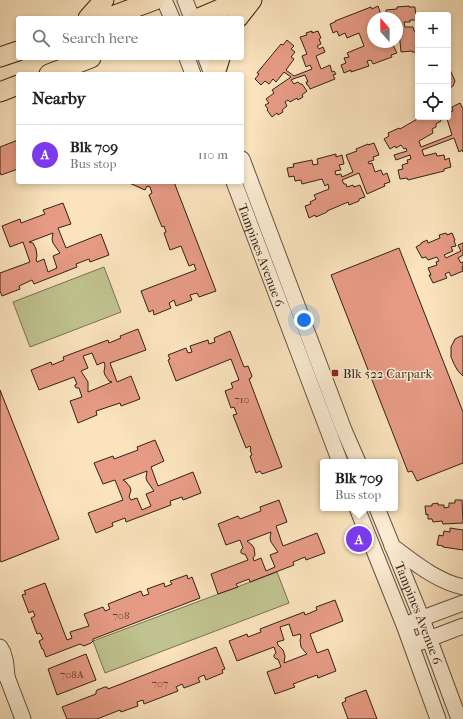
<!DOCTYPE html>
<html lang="en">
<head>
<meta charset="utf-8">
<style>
	:root { --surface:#fff; --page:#f2f2f2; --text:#202124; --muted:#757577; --line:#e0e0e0; --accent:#7c3aed }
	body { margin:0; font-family:"IM FELL French Canon",serif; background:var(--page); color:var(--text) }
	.controls { position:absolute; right:12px; top:12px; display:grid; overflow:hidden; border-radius:4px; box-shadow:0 2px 6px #0003 }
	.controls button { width:36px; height:36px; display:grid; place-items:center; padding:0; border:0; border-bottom:1px solid var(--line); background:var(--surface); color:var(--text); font:20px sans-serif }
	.compass { position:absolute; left:367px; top:12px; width:36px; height:36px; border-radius:50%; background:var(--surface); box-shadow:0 2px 6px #0003; rotate:339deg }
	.you { position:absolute; left:304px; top:320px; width:14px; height:14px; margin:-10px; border:3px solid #fff; border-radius:50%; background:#1a73e8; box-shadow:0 0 0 6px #1a73e833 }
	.badge { display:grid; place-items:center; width:26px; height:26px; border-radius:50%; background:var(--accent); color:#fff; font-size:13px; font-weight:700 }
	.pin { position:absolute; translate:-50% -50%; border:2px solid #fff; box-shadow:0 1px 4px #0006 }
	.popup { position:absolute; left:320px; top:459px; width:78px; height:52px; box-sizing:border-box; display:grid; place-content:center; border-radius:4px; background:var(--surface); filter:drop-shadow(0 1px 3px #0005); font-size:13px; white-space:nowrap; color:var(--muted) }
	.popup b { font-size:15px; color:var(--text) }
	.popup::after { content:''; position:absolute; left:50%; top:100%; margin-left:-8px; border:8px solid transparent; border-top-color:var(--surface) }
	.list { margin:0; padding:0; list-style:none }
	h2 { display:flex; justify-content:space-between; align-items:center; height:52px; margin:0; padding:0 16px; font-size:17px }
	h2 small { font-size:13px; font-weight:400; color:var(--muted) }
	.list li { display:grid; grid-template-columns:26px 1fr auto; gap:12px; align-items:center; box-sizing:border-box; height:60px; padding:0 16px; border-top:1px solid var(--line) }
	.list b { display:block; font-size:15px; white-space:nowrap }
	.list p { margin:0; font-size:13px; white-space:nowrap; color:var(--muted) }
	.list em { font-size:13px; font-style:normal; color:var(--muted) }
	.icon { flex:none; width:22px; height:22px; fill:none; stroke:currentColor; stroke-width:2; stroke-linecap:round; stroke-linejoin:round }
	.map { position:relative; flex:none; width:463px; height:719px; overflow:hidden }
	.search { position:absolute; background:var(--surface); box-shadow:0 2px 6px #0003; left:16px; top:16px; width:228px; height:44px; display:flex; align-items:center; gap:10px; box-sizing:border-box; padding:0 14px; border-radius:4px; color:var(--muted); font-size:15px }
	.panel { position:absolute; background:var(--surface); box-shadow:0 2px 6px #0003; left:16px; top:72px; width:228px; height:112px; border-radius:4px }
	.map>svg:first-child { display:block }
	.green { fill:#c0c38f; stroke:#797254 }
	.building { fill:#e79b85; stroke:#322119; fill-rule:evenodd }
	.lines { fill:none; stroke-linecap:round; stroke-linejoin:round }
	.minor-casing { stroke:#645242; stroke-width:17 }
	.major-casing { stroke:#322119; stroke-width:21 }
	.minor { stroke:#fcedd4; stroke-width:15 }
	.major { stroke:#fae3bd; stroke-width:19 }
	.poi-dot { fill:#8f2418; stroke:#fcedd4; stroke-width:1.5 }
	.labels { text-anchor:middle; stroke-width:3; stroke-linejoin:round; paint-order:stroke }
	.number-label { font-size:11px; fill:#5f4034 }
	.street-label { font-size:13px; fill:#322119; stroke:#fcedd4 }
	.poi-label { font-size:13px; fill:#322119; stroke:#fcedd4; text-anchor:start }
</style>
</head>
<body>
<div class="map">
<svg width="463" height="719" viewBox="0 0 463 719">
	<rect width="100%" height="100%" fill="#fae3bd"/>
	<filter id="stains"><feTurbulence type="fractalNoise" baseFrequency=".005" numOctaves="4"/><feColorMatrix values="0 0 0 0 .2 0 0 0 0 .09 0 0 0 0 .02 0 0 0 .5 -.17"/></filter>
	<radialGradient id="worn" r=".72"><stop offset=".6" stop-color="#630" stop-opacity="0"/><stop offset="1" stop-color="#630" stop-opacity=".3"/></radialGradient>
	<path class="green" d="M104,267L121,312L30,347L13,302Z
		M277,572L289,603L105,673L93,641Z"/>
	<path class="building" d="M378,6L381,15L377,17V18H373V42H381L382,44L387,42L389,46L393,45L397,53L391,55L392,57L373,64L371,60L367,61L369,66L351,72V70L344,73L341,65L346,63L344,58L349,57L347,53L364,46L359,33L347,38L345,33L339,36L337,31L333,33L330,24L335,22V21L371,7L372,9Z
		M409,6V7H415L416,20H410V22H404L405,27H413L414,31H416V35H418V52H412V51L401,52L399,31H397V18H387L386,10L397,9V7Z
		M312,31V33L318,31L321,38L319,39L321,44L317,46L319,49L323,47L325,52L316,56L321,69L330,65L332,72L334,71L336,74L333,75L335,79L310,89L308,85H307L306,82H308L305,75L293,79L291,80L294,84L298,82L300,84H302L307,91L302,95L303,97L298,100L297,98L290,102L288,100L285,102L287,106L282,110L283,112L278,115L277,113L272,117L267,110L268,109L265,105L269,103L266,99L274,93L272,90L291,77L284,72L276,82L273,79L269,84L265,81L261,85L255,79L259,74L257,73L281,44L283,45L287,40L294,46L291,49L295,52L291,57L294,59L286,70L294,76L312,69L310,65L306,67L302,56L307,54L300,37L307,35L306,33Z
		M448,65L455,81L453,86L448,89Z
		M460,103L463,109V152L462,150L459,152L454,138L422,150L424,156L436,153L437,156L444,155L445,160L449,158L451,167L444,169V171L408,180L407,178L400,179L398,170L403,169L402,165L408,163L407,160L411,159L410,155L396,160L394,155L407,151L406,148L404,149L401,145L396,148L395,146L390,149L384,139L389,136L388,133L399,128L400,129L419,118V117H439L441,121L436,124V127L432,129L433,133L419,141L421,147L452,135L447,119L450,118L448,113L453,111L452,107Z
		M18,140V165H17L18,169L1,175L0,172V147Z
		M374,143L379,155L373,157L374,160L368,162L369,164L372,163L375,172L381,170L383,175L387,173L390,182L384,184L385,186L367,194L359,173L342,180L344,184H346L347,187L353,185L354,187L360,185L365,197L359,199V201L349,205L348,202L327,211V212L316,217L315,215L309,218L305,206L311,204L310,202L316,199L314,195L329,189L328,184L325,186L322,179L302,184L301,180L295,181L294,176L289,177L287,168L294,167L293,164L312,160L313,165L318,164L317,159L336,154V157L342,155L344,164L339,165L341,170L335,171L336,175L341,174L342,177L353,172L346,155L357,151L356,149L368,144V145Z
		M127,182H174L216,291L199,297L197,293L190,295L192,300L176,306L174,300L169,303L171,308L154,315L153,310L149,312L141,291L196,270L194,264L189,266L181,246L170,250L164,233L166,232L164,226L162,227L149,195L152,193L150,187L147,186L145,190Z
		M63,203L71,224L58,228L66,248L101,234L109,255L90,262L89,259L76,264L77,267L34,284L32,280L19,286L20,289L2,296L0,291V273L30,262L23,242L10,247L2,226L20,219L21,223L45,214L43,210ZM53,233L52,239L53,243L60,253L53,256L57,268L48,272L44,259L37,262L36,259L37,256L36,249L33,243L29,242Z
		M446,233L447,235L452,233L455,240L454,241L456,246L451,247L453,251L444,255L446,258L461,251L458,245L463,243V255L458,258L461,263L463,262V266L462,267L463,271L451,276L449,272L445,274L447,278L433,283L429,275H431L428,268L437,265L436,262L439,261L437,257L428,260L426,257L422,258L416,247L421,244V243L427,240L428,243L440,238L439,235Z
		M399,248L463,412V463L417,481L412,471L408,472L331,275Z
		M138,329L146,350L110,363L117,382L131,376L140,399L121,406L120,403L96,411L97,415L78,423L70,401L82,397L79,388H77L75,387V385L77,384L74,377L39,390L31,370L51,362L52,365L64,360L63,357L108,340L109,343L121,338L120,336ZM92,353L97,365L104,362L105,365L104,372L105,375L109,381L112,382L88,392V382L81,371L88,368L83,356Z
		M230,331L244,367L248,366L252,376L251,378L249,379L282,467L262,474L260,471L256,473L250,456L252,455L250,450L251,449L250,446L246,448L233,415L237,414L234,407L231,408L225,391L233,388L231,383L239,380L231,359L176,381L168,360L170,359L168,355L186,348L188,353L192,352L190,346L208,340L209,344L215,342L214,338Z
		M461,336H463V376L458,371L454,364L451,357V347L455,339Z
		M0,390L59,539L1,562L0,560Z
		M155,440L164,461L151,467L158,486L193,472L201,493L183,500L182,497L170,501L171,505L126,522L125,518L112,523L113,526L96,533L88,513L123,500L115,480L103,484L94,463L113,456L114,459L138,450L137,447ZM147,471L146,478L147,481L154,491L146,494L151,506L142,510L137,498L131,500L129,497L131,490L130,487L126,482L123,480Z
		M279,500L287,522L276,526L283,546L317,533L325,553L306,560L305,557L293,562L294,565L250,582L249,579L236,584L238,587L218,594L211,574L248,560L245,554H243L241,553V550L243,548L240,540L226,545L218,524L238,516L240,519L261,511L260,507ZM271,532L270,538L271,542L278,552L270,555L275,567L266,571L261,558L254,561L253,558L255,555L254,548L252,545L247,541Z
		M455,500H462L463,523L443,524L442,521L433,522L432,519H428V514L426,515L425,506H432V504L438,503V505H444V508L449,507V503H455Z
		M450,528L463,530V550L443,547V546L437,545L439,535L443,536L444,531L450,532Z
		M187,575L188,579L192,577L200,598L93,639V641L91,643L84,646L80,644L46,657L43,649H42L39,641L43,639L40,633L37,634L31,618L35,616L33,611L29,613L22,595L26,594L24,591L45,583L67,640L72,638L70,632L89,626L84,614L103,607L105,611L110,609L108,604L141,591L143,596L149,594L147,589L164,583L165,587L172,584L170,581Z
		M335,600L343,621L310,634L317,653L328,649L336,671L318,678L317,675L293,684L295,687L275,694L267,672L281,667L278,659H276L274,657V655L276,653L274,647L237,661L229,641L247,634L248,637L261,632L260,629L304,612L305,615L317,610L316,607ZM289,624L293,636L300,634L301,637L300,640L301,647L305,652L307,654L284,663L285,656L283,650L278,645L277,642L284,640L280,627Z
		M216,647L225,669L222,670L223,673L206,680L204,675L198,678L200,682L184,688L182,684L176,687L178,691L144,704L143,700L137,702L138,706L121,712L120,710L97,719H67L62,707L96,694V692L97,690L105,687H107L108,689Z
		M86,654L96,680L57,695L48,669Z
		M366,690L377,719H348L342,703L346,701L345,698Z"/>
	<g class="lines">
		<defs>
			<g id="minor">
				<path d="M164,0L172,18"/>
				<path d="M185,0L192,18"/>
				<path d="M187,58L193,74"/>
				<path d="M206,58L212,74"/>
				<path d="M242,159L344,430L358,462"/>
				<path id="s1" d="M234,182L340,462"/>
				<path d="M357,508L404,625L438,719"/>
				<path id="s2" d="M377,508L422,619L459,719"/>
				<path d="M392,546C414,562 436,581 463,587"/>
				<path d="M412,622L463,603"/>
				<path d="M421,642L463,626"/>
				<path d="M0,647C6,656 6,666 7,677"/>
				<path d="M0,668L7,677L23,719"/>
			</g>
			<path id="major" d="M88,18L104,0
				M107,18L155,0
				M199,18L241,0
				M238,18L252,0
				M0,57L18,51
				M49,74L91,58
				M215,74L220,58
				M0,92L18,85"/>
		</defs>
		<use href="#minor" class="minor-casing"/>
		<use href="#major" class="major-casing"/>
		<use href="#minor" class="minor"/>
		<use href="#major" class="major"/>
	</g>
	<rect class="poi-dot" x="331" y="369" width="8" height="8" rx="2"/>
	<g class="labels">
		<g class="number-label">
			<text x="242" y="403">710</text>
			<text x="121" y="619">708</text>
			<text x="72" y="678">708A</text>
			<text x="160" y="687">707</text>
		</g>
		<g class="street-label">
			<text dy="5" stroke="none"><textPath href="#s1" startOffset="78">Tampines Avenue 6</textPath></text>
			<text dy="5" stroke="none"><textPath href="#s2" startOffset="113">Tampines Avenue 6</textPath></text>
		</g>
		<g class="poi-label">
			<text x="343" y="378">Blk 522 Carpark</text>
		</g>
	</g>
	<rect width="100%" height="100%" filter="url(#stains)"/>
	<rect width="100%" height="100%" fill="url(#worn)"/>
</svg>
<div class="controls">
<button>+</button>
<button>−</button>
<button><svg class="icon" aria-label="locate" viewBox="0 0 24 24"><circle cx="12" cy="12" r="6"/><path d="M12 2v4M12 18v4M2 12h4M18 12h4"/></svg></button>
</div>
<svg class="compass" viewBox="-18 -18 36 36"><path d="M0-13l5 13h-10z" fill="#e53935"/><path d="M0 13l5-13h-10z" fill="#757577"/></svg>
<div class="you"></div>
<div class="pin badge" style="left:359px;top:539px">A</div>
<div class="popup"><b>Blk 709</b>Bus stop</div>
<div class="search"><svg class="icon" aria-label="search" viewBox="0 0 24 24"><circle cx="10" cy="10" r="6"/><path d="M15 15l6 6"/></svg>Search here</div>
<section class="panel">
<h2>Nearby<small></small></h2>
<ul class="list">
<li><span class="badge">A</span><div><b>Blk 709</b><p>Bus stop</p></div><em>110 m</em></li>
</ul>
</section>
</div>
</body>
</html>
